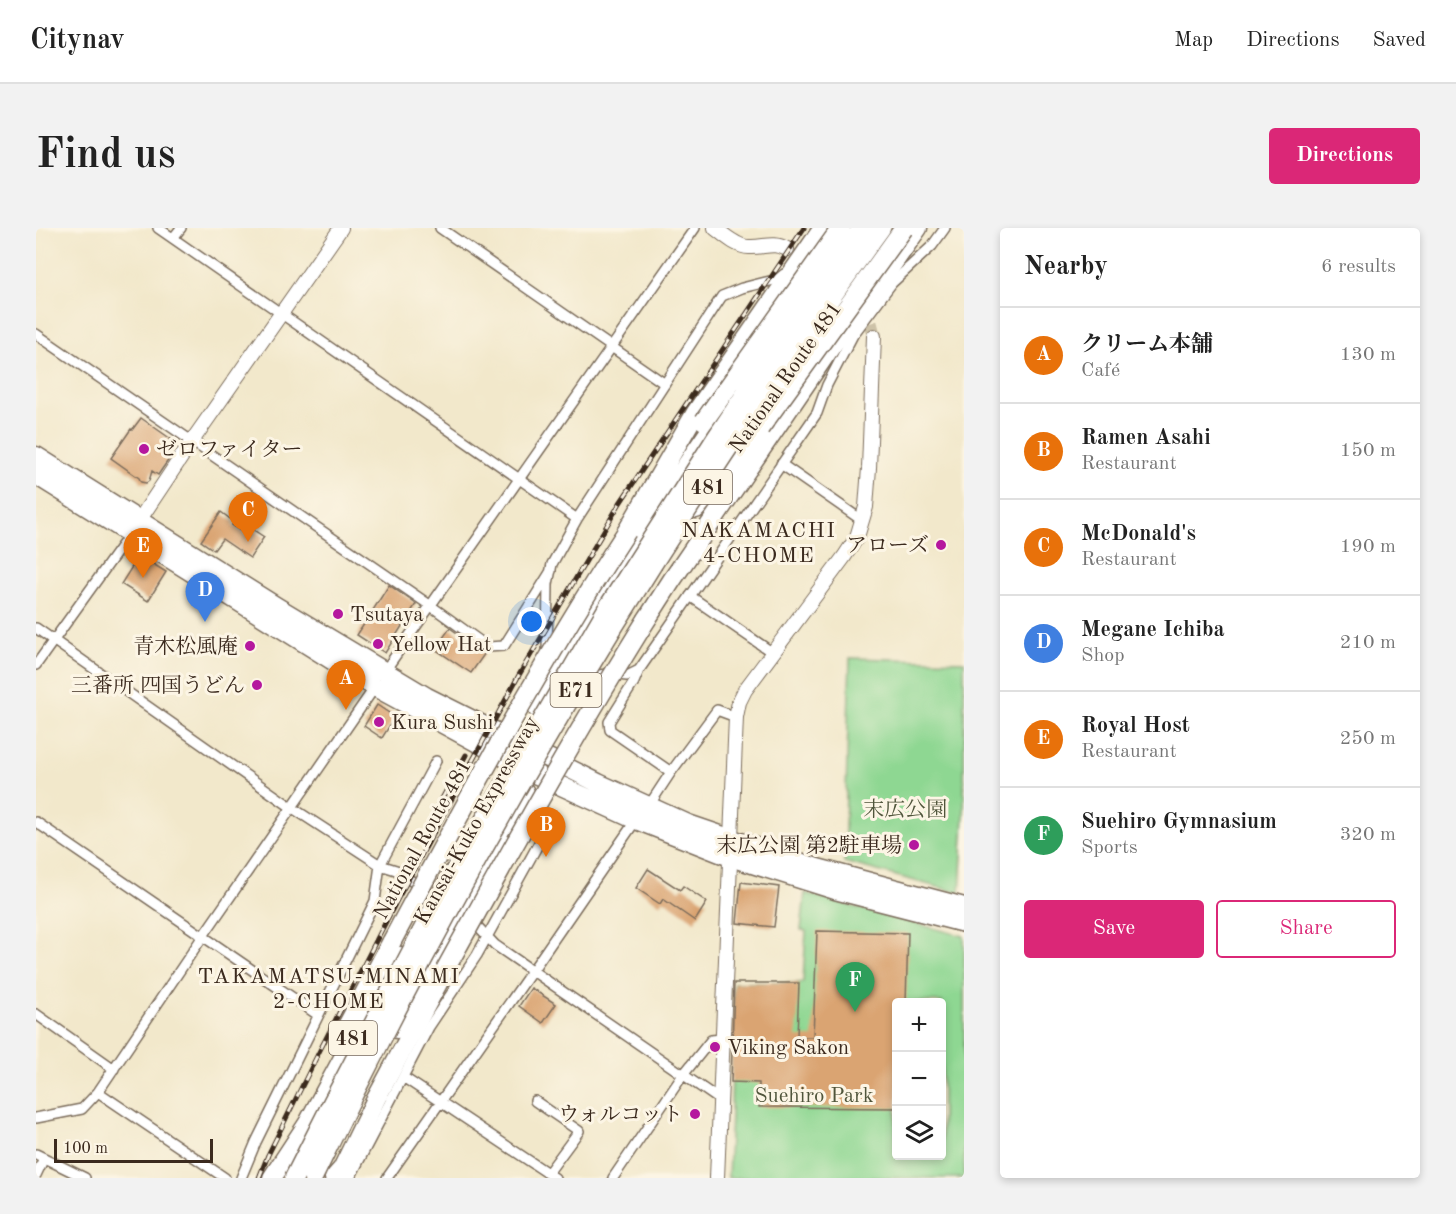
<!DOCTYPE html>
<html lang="en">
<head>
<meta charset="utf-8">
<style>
	:root { --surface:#fff; --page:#f2f2f2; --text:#222; --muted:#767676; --line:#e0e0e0; --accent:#db2777 }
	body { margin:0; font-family:"Old Standard TT","Noto Serif JP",serif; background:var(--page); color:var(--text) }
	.controls { position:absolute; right:18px; bottom:18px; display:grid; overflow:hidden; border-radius:6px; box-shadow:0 3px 9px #0003 }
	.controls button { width:54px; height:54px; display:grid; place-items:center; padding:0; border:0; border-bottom:2px solid var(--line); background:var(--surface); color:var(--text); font:30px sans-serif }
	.scale { position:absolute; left:18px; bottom:15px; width:159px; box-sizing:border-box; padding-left:6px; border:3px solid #3b2a1e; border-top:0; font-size:16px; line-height:21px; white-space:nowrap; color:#3b2a1e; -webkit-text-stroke:4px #fcf5e5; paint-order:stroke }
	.you { position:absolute; left:496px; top:394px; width:21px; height:21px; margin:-15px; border:4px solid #fff; border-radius:50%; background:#1a73e8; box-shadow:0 0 0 9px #1a73e833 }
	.badge { display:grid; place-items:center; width:39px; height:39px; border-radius:50%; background:var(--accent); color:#fff; font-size:20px; font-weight:700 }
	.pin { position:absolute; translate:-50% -50px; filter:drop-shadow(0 2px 3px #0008) }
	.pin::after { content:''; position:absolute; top:32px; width:21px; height:18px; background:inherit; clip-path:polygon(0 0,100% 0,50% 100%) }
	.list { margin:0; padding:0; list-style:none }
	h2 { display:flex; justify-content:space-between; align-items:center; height:78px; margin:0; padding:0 24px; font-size:26px }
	h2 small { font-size:20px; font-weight:400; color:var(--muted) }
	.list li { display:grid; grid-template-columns:39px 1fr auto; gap:18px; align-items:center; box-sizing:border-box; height:96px; padding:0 24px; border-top:2px solid var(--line) }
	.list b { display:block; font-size:22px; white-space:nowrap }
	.list p { margin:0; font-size:20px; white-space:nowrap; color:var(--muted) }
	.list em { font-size:20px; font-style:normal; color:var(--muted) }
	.actions { display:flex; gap:12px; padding:18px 24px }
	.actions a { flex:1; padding:14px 0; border:2px solid var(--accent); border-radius:6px; text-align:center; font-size:21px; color:var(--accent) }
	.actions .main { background:var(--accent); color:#fff }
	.icon { flex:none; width:33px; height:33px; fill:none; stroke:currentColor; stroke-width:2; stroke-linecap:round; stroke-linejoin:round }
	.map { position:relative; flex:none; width:928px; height:950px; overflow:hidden; border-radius:6px }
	header { display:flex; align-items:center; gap:36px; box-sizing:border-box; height:84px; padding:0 30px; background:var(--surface); border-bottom:2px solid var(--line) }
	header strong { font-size:28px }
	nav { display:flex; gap:33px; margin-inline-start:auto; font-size:21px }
	.intro { display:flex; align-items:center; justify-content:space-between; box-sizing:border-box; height:144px; padding:0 36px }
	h1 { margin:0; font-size:42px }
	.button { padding:15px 27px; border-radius:6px; background:var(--accent); color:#fff; font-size:21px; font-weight:700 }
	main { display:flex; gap:36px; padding:0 36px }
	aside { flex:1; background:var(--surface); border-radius:6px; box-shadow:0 3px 9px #0003 }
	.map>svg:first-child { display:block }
	.green { fill:#8ed792; stroke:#648058; stroke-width:1.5; fill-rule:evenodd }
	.building { fill:#daa472 }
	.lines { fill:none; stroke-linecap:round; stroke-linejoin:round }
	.secondary-tunnel { stroke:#cdc2a8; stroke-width:14; stroke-dasharray:14 7; stroke-linecap:butt }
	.street-casing { stroke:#7b6c5b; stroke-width:12 }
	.secondary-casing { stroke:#7b6c5b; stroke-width:16 }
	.highway-casing { stroke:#7b6c5b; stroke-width:21 }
	.street { stroke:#fff; stroke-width:9 }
	.secondary { stroke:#fff; stroke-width:14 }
	.highway { stroke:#fff; stroke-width:18 }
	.rail-casing { stroke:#3b2a1e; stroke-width:5 }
	.rail { stroke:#fcf5e5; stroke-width:3; stroke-dasharray:9; stroke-linecap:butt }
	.highway-bridge-casing { stroke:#7b6c5b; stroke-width:21; stroke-linecap:butt }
	.highway-bridge { stroke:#fff; stroke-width:18 }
	.poi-dot { fill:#b5179e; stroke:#fcf5e5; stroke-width:2 }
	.labels { text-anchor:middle; stroke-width:6; stroke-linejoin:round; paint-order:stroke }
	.shield { fill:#fcf5e5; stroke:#75675a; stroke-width:1.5 }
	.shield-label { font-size:20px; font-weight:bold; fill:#3b2a1e }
	.street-label { font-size:21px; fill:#3b2a1e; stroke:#fcf5e5 }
	.poi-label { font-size:21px; fill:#3b2a1e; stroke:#fcf5e5; text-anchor:start }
	.park-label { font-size:21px; fill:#50553b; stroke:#fcf5e5 }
	.neighbourhood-label { font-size:22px; letter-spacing:1.5px; fill:#3b2a1e; stroke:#fcf5e5 }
</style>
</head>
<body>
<header>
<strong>Citynav</strong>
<nav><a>Map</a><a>Directions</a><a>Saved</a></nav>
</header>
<div class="intro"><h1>Find us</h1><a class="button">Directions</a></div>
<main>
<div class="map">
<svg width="928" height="950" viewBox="0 0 928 950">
	<rect width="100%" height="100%" fill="#fcf5e5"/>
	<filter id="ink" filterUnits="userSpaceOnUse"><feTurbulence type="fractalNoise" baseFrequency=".0167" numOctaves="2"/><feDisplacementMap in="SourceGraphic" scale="12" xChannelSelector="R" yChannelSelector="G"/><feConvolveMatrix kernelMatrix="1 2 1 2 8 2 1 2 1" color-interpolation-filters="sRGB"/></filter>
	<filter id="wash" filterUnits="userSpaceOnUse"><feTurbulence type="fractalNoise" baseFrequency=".008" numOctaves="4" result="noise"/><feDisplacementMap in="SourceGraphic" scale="24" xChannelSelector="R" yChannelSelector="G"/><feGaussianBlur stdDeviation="1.35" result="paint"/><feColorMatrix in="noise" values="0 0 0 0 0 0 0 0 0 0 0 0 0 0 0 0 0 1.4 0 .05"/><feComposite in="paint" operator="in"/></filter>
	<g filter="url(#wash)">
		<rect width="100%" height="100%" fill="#f2e8cb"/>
		<path class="green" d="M814,430L928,433V585L924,665L808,634Z
			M769,665L850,688L928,708V950H692L695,888L698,755H762L767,754L770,703L765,702ZM860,774H906V928H860Z"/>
		<g id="blocks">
			<path class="building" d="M105,190L135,211L132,214L137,217L131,224L136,227L126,241L122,247L116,243L113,253L110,255L105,254L103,250L75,230L95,201L96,202Z
				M185,284L198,294L196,297L212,308L216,301L228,309L214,330L186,311L178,322L165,313Z
				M109,331L130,344L112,373L85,356L99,334L105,337Z
				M353,357L380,376L349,425L321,407Z
				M414,400L449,425L435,445L399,421Z
				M341,477L359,489L346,510L328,498Z
				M612,641L644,662L647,658L671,674L659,693L627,671L624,676L600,660Z
				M705,654L743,659L738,699L701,695Z
				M781,703L872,705L870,774H861V880L723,879V855L695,854L698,755H763L761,809H777Z
				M495,760L520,776L507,795L483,778Z"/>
		</g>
	</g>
	<g filter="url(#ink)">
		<use href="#blocks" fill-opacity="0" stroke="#7b6c5b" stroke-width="1.5"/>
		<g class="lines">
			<path class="secondary-tunnel" d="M824,77C833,85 835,97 838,108"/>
			<defs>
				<path id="street" d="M122,0L541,291
					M404,0L629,156
					M137,10L145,0
					M0,106L395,378L452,419L468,418L515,343
					M745,236L827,293
					M654,368L737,425
					M0,400L255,579L344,637L360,642L404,673
					M511,427L512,356L516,336L541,291L686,68L706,60L742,51L748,46
					M0,437L94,306
					M603,442L598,454L573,494L574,502L635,544
					M348,444L659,0
					M555,448L571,446L591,448L603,442L781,185L791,157L817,107L856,55L896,18L909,0
					M612,579L635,544L681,482L700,489
					M0,594L282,787
					M433,692L441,698L459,717L684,872
					M0,786L78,841
					M367,849L519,950
					M499,873L543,903L512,945
					M0,890L46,881L62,864
					M0,926L49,950
					M0,947L8,930
					M189,950L62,864L167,708L339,459
					M205,950L220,914L339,673L344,637L400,533
					M314,950L393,799L441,727L509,604
					M351,950L496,743L600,592
					M577,950L647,847L675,812L687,811"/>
				<path id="secondary" d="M679,0C688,7 701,19 713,19C728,20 737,13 751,21
					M98,300L156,213L305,0
					M681,950L700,489L703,474L709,462L808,329L821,309L830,279L833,240L838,108"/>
				<path id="highway" d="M0,228L241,379L391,469L562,555L652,596L781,640L928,679
					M0,247L339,459L499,546L600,592L694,629L799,662L928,695
					M660,281L690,244L724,200
					M591,303L660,184L787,0
					M611,391L636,352L797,116L834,68L882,0
					M502,482L574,354L659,224L695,172
					M311,798L356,713
					M361,801L489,564
					M236,950L272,895L316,813L364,728
					M298,950L306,941L340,871L409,742"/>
			</defs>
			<use href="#street" class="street-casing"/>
			<use href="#secondary" class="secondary-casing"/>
			<use href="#highway" class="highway-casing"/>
			<use href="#street" class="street"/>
			<use href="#secondary" class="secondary"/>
			<use href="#highway" class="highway"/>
			<defs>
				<path id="rail" d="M397,587L430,527
					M223,950L232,927L283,824L361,672L483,447L584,275L768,0"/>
			</defs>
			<use href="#rail" class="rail-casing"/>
			<use href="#rail" class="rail"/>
			<defs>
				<path id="highway-bridge" d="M668,193L805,0
					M724,200L868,0
					M356,713C430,574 505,435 591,303
					M409,742C474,624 539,506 611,391
					M258,950L297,873L407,663L572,379L680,210L744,114L826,0
					M277,950C436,616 628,299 845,0"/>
			</defs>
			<use href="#highway-bridge" class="highway-bridge-casing"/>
			<use href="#highway-bridge" class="highway-bridge"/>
		</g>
	</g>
	<g class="poi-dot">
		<circle cx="108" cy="221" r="6"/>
		<circle cx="905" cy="317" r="6"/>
		<circle cx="302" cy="386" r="6"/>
		<circle cx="342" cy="416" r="6"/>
		<circle cx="214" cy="418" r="6"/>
		<circle cx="221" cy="457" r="6"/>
		<circle cx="343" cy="494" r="6"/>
		<circle cx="878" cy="617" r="6"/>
		<circle cx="679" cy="819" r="6"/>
		<circle cx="659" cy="886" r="6"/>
	</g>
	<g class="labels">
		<g class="shield">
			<rect x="648" y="242" width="48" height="34" rx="4.5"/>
			<rect x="514.5" y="445" width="51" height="34" rx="4.5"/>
			<rect x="293" y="793" width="48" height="34" rx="4.5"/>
		</g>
		<g class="shield-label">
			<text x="672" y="266">481</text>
			<text x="540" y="469">E71</text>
			<text x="317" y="817">481</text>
		</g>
		<g class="street-label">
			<text transform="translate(749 149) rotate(-55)" y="7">National Route 481</text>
			<text transform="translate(440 592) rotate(-61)" y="7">Kansai-Kuko Expressway</text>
			<text transform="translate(386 611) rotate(-61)" y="7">National Route 481</text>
		</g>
		<g class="poi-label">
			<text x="120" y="228">ゼロファイター</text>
			<text x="893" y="324" text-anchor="end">アローズ</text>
			<text x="314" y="393">Tsutaya</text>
			<text x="354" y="423">Yellow Hat</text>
			<text x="202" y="425" text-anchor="end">青木松風庵</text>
			<text x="209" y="464" text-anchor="end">三番所 四国うどん</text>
			<text x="355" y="501">Kura Sushi</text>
			<text x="866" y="624" text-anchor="end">末広公園 第2駐車場</text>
			<text x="691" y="826">Viking Sakon</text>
			<text x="647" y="893" text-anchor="end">ウォルコット</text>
		</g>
		<g class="park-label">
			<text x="869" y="588">末広公園</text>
			<text x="778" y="874">Suehiro Park</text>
		</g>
		<g class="neighbourhood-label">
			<text x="723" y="309">NAKAMACHI<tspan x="723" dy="25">4-CHOME</tspan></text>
			<text x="293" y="755">TAKAMATSU-MINAMI<tspan x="293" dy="25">2-CHOME</tspan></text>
		</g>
	</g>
</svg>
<div class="controls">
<button>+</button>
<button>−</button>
<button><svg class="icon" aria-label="layers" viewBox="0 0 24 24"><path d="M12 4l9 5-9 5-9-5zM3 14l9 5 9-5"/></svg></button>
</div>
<div class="scale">100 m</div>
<div class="you"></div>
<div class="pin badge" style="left:310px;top:482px;background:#e8710a">A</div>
<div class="pin badge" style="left:510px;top:629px;background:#e8710a">B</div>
<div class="pin badge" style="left:212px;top:314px;background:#e8710a">C</div>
<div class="pin badge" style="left:169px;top:394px;background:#3f7fe0">D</div>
<div class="pin badge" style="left:107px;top:350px;background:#e8710a">E</div>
<div class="pin badge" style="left:819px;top:784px;background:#2e9e5b">F</div>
</div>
<aside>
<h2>Nearby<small>6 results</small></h2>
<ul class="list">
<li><span class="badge" style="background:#e8710a">A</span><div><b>クリーム本舗</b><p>Café</p></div><em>130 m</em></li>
<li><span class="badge" style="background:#e8710a">B</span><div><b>Ramen Asahi</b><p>Restaurant</p></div><em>150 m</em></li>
<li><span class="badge" style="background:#e8710a">C</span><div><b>McDonald's</b><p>Restaurant</p></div><em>190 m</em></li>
<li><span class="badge" style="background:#3f7fe0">D</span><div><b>Megane Ichiba</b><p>Shop</p></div><em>210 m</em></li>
<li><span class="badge" style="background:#e8710a">E</span><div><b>Royal Host</b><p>Restaurant</p></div><em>250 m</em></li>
<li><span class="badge" style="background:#2e9e5b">F</span><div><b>Suehiro Gymnasium</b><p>Sports</p></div><em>320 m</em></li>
</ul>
<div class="actions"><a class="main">Save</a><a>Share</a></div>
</aside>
</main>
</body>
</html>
